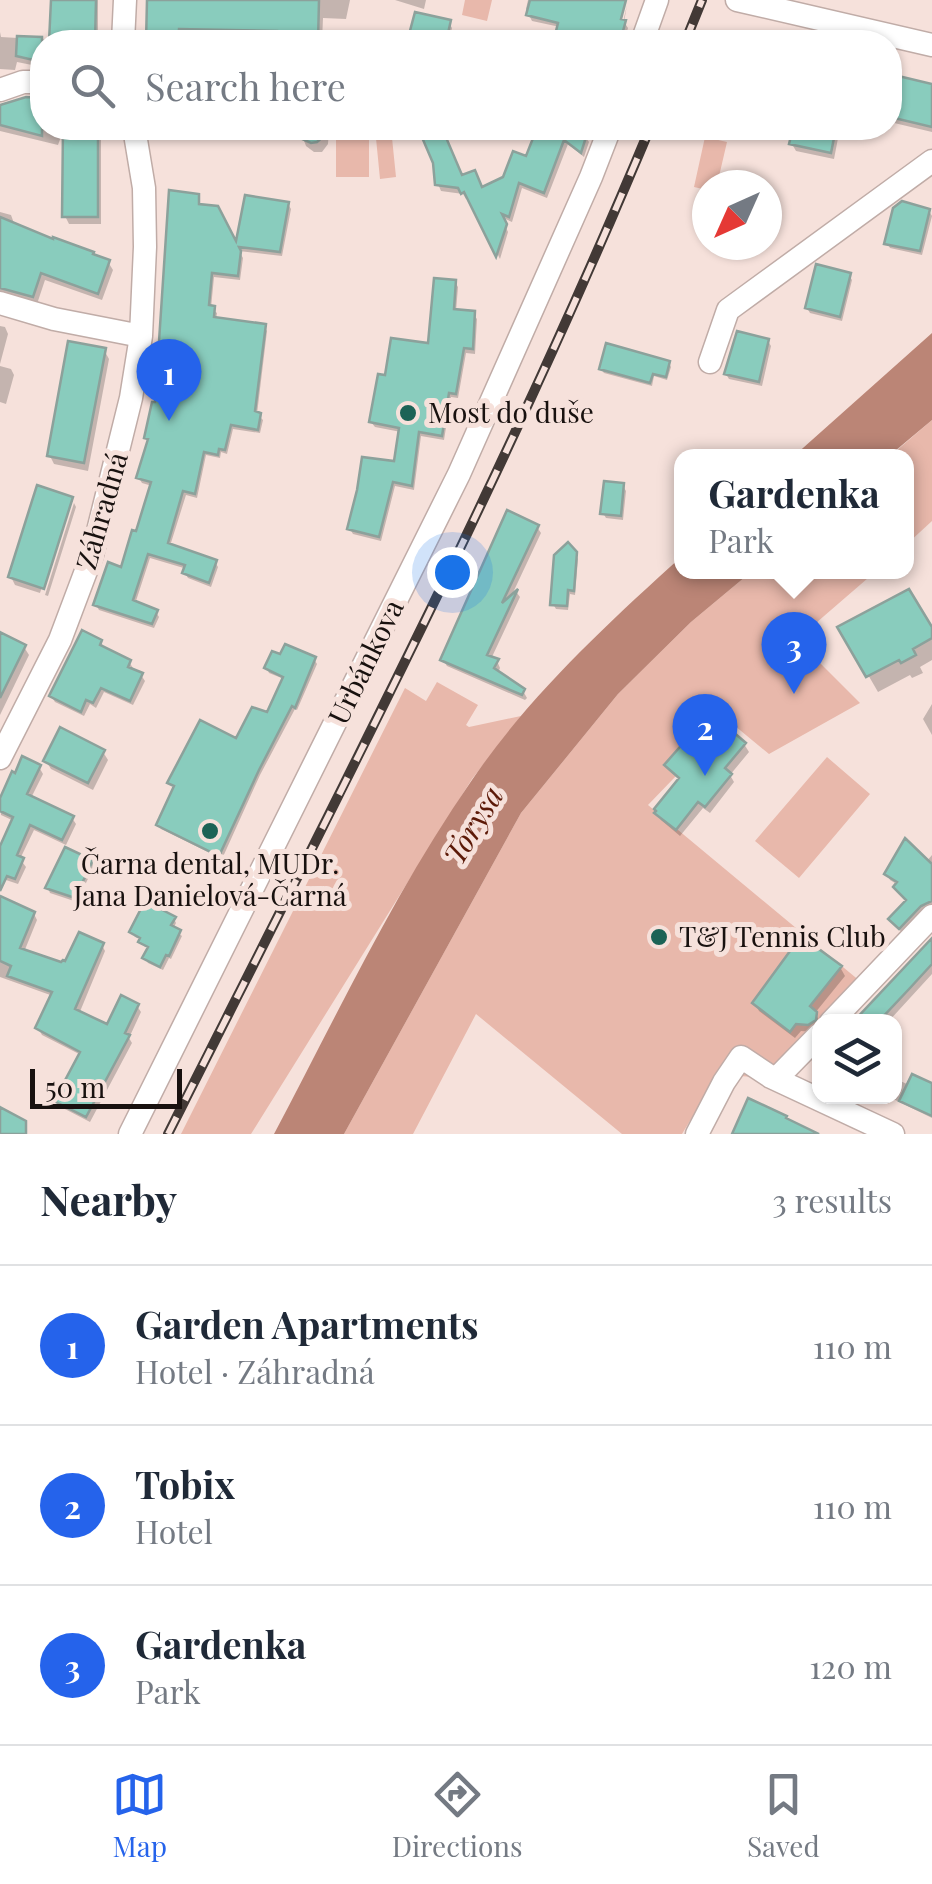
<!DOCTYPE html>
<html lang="en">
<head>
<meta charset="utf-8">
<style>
	:root { --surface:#fff; --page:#f6f6f7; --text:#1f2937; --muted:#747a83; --line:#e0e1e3; --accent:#2563eb }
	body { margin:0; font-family:"Playfair Display",serif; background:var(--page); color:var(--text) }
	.controls { position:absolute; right:30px; bottom:30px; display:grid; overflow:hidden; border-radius:20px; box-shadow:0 2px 8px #0004 }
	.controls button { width:90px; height:90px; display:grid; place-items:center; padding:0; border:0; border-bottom:2px solid var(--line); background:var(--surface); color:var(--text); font:50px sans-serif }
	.compass { position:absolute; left:692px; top:170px; width:90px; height:90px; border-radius:50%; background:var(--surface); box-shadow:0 2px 8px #0004; rotate:225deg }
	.scale { position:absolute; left:30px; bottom:25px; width:152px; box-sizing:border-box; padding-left:10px; border:5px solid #18110f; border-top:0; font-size:28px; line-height:35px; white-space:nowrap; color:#18110f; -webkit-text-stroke:8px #f6e1db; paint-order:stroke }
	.you { position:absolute; left:452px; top:572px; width:35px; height:35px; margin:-25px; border:8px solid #fff; border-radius:50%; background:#1a73e8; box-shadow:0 0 0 15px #1a73e833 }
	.badge { display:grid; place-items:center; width:65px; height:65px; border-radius:50%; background:var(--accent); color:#fff; font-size:32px; font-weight:700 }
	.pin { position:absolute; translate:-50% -82px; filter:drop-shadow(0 2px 5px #0008) }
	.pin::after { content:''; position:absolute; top:52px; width:35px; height:30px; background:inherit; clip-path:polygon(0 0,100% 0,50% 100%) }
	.popup { position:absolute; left:674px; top:449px; width:240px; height:130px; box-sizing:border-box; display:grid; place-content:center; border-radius:20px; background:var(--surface); filter:drop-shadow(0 2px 8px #0005); font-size:32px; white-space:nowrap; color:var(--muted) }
	.popup b { font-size:38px; color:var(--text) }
	.popup::after { content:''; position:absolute; left:50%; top:100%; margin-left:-20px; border:20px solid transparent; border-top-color:var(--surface) }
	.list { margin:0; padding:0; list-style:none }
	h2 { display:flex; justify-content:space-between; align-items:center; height:130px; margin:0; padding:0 40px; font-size:42px }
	h2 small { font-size:32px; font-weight:400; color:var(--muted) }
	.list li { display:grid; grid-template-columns:65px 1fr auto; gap:30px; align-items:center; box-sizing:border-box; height:160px; padding:0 40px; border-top:2px solid var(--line) }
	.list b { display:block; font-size:38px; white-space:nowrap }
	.list p { margin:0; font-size:32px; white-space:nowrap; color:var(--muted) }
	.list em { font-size:32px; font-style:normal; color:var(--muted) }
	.icon { flex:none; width:55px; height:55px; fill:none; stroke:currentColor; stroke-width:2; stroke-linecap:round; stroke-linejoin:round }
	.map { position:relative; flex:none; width:932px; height:1134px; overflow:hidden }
	.search { position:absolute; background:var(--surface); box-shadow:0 2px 8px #0004; left:30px; right:30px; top:30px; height:110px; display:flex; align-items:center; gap:25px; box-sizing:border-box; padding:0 35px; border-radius:40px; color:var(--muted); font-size:38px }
	.sheet { height:610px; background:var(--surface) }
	nav { display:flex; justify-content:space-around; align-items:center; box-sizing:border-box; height:140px; border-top:2px solid var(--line); background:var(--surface); font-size:28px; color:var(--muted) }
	nav a { display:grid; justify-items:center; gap:5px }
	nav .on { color:var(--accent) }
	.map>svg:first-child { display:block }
	.green { fill:#e8b8ab }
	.water { fill:#bb8576 }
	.shadow { fill:#0003 }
	.building { fill:#89ccbd; stroke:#8ca19b; stroke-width:2.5 }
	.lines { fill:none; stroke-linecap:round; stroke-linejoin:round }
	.street-casing { stroke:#c0aca7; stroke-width:25 }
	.street { stroke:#fff; stroke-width:22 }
	.rail-casing { stroke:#423936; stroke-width:10 }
	.rail { stroke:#f6e1db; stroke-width:6; stroke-dasharray:19; stroke-linecap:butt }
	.poi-dot { fill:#1c6356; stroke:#f6e1db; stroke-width:4 }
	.labels { text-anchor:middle; stroke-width:10; stroke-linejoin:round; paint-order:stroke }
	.poi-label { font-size:28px; fill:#18110f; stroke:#f6e1db; text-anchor:start }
	.street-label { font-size:28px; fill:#18110f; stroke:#f6e1db }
	.water-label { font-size:30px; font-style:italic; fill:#5c1907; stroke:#f6e1db }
</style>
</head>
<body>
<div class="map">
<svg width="932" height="1134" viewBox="0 0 932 1134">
	<rect width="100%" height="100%" fill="#f6e1db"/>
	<path class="green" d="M465,0H492L487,21L462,15Z
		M336,128H369V177H336Z
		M375,128H391L396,177L380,179Z
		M705,137L727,142L717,185H707V190L694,187Z
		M932,420V521L907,544L906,457H889Z
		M751,572H875L809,629L799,642L860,703L769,754L729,721L648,805L861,982L762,1080C717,1064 702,1103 682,1134H622L476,1014L413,1134H344L521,813L618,694L691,622Z
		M437,682L478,705L466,725L469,727L521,716L472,779L251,1134H181L405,688L426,701Z
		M827,757L870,794L799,878L755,841Z"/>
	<path class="water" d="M932,333V420L889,456H794Z
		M681,557L682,572H751L691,622L618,694L521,813L344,1134H274C337,1015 395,891 472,780C529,696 606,625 681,557Z"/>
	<path class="shadow" d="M53,0H98V42H42V67L17,62L15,70L0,69V32L1,37L52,40Z
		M150,0H350L346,19L323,18L322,42L191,38V42H149Z
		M395,0H426L424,9Z
		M528,0L625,1L616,30L621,31L627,5L624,22L628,28L624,42H559L557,39L560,27L532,21L526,9Z
		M416,15L449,23L452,28L449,42H409Z
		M890,78L932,87V132L890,122Z
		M40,100H42V128H64L58,145L0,131V107Z
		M66,128H101V224H69L65,216Z
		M275,128H329L328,144L322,152H314L306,146L300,130Z
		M420,128H440L462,178L482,190L505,179L528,160L540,128H578L576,133L585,136L589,142L584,157L568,144L547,198L522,188L512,222L501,217L508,232L500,259L469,197L466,199L463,194L441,191L438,184L435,162Z
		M796,128H840L834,159L796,151L792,144Z
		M198,196L200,207L238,249L247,198L288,204L291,209L282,256L239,251L243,258L240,280L214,277L211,308L217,313L216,320L264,326L267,331L257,414L263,420L260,433L233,429L227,454L221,452L220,458L206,455L197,498L186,495L170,546L215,562L218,567L211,587L188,578L185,573L187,569L150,558L135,604L156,612L159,617L154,628L99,610L96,605L123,570L138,534L152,486L142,483L139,478L149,443L146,438L157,405Z
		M929,211L932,216L922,255L890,248L887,243Z
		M0,212L11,215L15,226L108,262L113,270L102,300L45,280L37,304L0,297Z
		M849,275L852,280L842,321L810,313L807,308Z
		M455,282L458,287L456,311L473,314L477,319L475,354L466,353L458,398L451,397L444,440L421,436L414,490L395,486L381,541L353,534L350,529L396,463L401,432L375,427L371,422L387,377L430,346Z
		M0,326L5,327L8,334L0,364Z
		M768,341L771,346L762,386L729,379L726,374Z
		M104,350L109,359L88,471L54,464L50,456Z
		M669,363L671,367L667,380L654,376L652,386L604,373L601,369Z
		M0,366L11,369L14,375L6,404L0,402Z
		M623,486L626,491L623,520L606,518L603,513Z
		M39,488L72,499L73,502H69L40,593L15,585L11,577Z
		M74,503L76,507L48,596L45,595Z
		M537,527L541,533L510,599L517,593L520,597L491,659L497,661L500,668L498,673L523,691L527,698L525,700L447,666L443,660Z
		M575,553L578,559L575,595L570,594L568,610L556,609L553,604Z
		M841,628L932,633V660L920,667L923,673L912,678L910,675L878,692Z
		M0,635L24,647L29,655L0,715Z
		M101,642L104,648L129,662L133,668L131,671L141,675L145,681L133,705L104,692L96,708L90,704L84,716L55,702L51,696Z
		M314,659L317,664L297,710L295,709L260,775L222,859L161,829L159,825L176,789L170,783L237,742L269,715L284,679L269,673L267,668Z
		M932,704V735L923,719Z
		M744,744L749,752L730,775L734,782L710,813L703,808L680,836L661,820L657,813L680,780L667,765Z
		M103,752L108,760L93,790L51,769L46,761Z
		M39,767L43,774L31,798L72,818L76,824L66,845L34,830L20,859L26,867L18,884L0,878V850L14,821L1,815L0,804Z
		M932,855V907L903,934L891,919L908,902L899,894L896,887L898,885L890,880L887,874L926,862Z
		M91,862L94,866L77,902L50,893L48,888Z
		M0,899L34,914L37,920L24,952L63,966L102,945L105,951L79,1014L108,1027L137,1006L141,1012L129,1038L132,1043L90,1122L61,1107L57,1100L81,1055L42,1035L38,1028L53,996L0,977Z
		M174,919L176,923L173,929L182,936L171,959L169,958L163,970L148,963L145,958L150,949L144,946L142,940L135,937L132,932Z
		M932,940V974L888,1022H857Z
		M840,967L845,976L815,1013L820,1022V1028L813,1032L801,1031L795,1038L759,1011L755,1003Z
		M894,1078L909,1085L932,1086V1118L887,1096H894Z"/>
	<path class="building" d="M51,0H96L95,42H49Z
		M147,0H319L318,42H276L277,31L179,29L178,42H146Z
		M530,0H626L621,19L626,20L620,42H566L554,39L558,23L526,15Z
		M415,12L451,20L446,42H407Z
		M17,36L42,37V62L16,56Z
		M890,74L932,84V127L890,117Z
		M26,97L42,98V136L0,125V105Z
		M63,128H98V217H62Z
		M278,128H333L317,142L311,143Z
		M418,128H442L462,175L475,170L482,187L503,177L513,151L526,156L537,128H569L587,134L581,153L564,140L544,193L519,183L509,217L502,214L507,224L496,257L464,192L461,194L458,188L435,185L433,163Z
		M793,128H836L831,153L789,144Z
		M169,190L199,194V204L218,206L236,241L245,195L289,202L280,252L239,247L241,251L238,276L212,273L209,305L215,306L214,317L266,324L255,411L261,413L258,430L231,425L225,450L219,449L218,455L204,452L195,494L183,491L168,543L217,560L209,583L182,573L185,565L148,554L133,600L158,610L152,624L93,605L108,562L121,567L132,530L136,531L151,482L136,478L148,439L144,438L152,402H155Z
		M902,201L930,209L920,251L884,244L893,208Z
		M0,217L53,239V237L94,252L93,254L110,260L98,294L41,273L33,297L0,288Z
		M816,264L851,273L840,317L805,308Z
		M434,278L456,280L454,309L475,311L473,349L464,348L456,394L449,393L442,436L419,432L412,486L393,482L379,537L347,529L357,490L362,457L394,461L399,428L369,422L378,374L385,375L391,338L428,343Z
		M737,331L769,339L759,382L724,374Z
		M68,341L106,348L84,463L47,456Z
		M606,343L670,361L666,377L653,374L650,383L599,369Z
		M604,481L624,483L621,516L600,514Z
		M37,485L73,497L44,589L8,577Z
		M507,510L539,525L502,603L518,589L487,655L499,659L494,668L525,689L522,695L440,660Z
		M568,542L577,552L574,591L568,590L567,606L550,605L554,555Z
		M909,589L932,627V638L913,649L916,655L901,663L899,660L866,677L837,627Z
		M82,630L102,640L100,645L131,660L128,667L143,673L130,701L101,688L93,703L86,700L81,712L49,696Z
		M0,632L26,645L0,698Z
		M285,644L316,657L295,708L292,706L259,770L219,856L156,825L174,786L167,783L200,720L236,738L252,707L267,712L283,677L264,668L272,651L280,654Z
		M725,725L746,743L725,768L732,774L705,807L698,802L676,830L654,813L656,811L654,809L679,778L664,765L686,740L700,753L703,751Z
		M60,727L105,750L88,783L43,761Z
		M22,756L41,765L27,794L74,816L62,840L30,825L17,855L24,858L15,879L7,876L0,891V846L13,817L0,811V798L12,771L15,773Z
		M905,838L932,864V901L921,906L899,929L888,919L906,900L893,887L897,882L884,874Z
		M65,847L93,860L75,898L45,888Z
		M0,896L35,912L20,948L61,962L63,960L65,961L79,932L104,943L75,1009L107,1024L121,995L139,1004L125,1033L130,1035L86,1117L54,1101L80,1052L35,1028L52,992L7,976L11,966L0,961Z
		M145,901L176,917L171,925L181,930L169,956L166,955L160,967L142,958L148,947L138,942L140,938L129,932Z
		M801,936L842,966L810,1006L817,1012L816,1020L808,1025L796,1024L790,1032L752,1003Z
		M932,938V964L910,988L878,1022H853Z
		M912,1074L932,1083V1116L899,1101Z
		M748,1098L787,1116L786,1118L819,1134H732Z
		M0,1107L26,1121V1134H0Z"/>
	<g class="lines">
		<defs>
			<path id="street" d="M737,0L932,45
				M123,42L125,0
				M642,42L657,0
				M0,90L23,82H42
				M0,303L54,319L141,336
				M710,362L728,310L932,161
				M0,758L60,640L92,555L131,398L141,336L145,247L144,188L134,128
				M831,1022L932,916
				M776,1079L820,1034
				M130,1134L459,474L591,177L610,128
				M697,1134L724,1082L741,1057L771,1077L893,1134"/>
		</defs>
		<use href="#street" class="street-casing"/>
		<use href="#street" class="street"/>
		<defs>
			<path id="rail" d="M685,42L702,0
				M168,1134C335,802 507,471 650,128"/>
		</defs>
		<use href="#rail" class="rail-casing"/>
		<use href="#rail" class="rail"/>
	</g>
	<g class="poi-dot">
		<circle cx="408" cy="413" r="10"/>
		<circle cx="210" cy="831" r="10"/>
		<circle cx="659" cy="937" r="10"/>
	</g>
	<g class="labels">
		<g class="poi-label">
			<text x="428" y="423">Most do duše</text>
			<text x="210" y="874" text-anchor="middle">Čarna dental, MUDr.<tspan x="210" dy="32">Jana Danielová-Čarná</tspan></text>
			<text x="679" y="947">T&amp;J Tennis Club</text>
		</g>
		<g class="street-label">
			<text transform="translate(102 511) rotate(-74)" y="10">Záhradná</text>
			<text transform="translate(366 662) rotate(-64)" y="10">Urbánkova</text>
		</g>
		<g class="water-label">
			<text transform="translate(474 826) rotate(-59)" y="10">Torysa</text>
		</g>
	</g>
</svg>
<div class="controls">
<button><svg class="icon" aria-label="layers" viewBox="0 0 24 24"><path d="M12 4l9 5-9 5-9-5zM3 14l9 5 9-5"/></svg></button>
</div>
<svg class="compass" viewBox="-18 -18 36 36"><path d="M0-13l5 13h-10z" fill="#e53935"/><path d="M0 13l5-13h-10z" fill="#747a83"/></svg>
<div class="scale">50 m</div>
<div class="you"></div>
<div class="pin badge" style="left:169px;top:421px">1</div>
<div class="pin badge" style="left:705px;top:776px">2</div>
<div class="pin badge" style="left:794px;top:694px">3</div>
<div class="popup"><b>Gardenka</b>Park</div>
<div class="search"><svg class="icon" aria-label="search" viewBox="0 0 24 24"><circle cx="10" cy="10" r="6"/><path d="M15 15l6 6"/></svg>Search here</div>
</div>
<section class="sheet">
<h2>Nearby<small>3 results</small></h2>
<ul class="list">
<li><span class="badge">1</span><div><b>Garden Apartments</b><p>Hotel · Záhradná</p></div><em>110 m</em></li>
<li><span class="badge">2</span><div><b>Tobix</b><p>Hotel</p></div><em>110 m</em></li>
<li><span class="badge">3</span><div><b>Gardenka</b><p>Park</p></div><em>120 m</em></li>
</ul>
</section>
<nav>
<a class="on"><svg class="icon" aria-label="map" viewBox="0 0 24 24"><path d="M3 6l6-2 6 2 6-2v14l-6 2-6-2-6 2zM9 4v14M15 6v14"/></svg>Map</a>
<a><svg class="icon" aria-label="directions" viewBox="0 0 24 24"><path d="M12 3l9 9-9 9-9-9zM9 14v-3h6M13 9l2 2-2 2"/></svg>Directions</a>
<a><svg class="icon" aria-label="saved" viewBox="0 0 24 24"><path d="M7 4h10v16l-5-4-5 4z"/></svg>Saved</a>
</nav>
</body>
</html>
